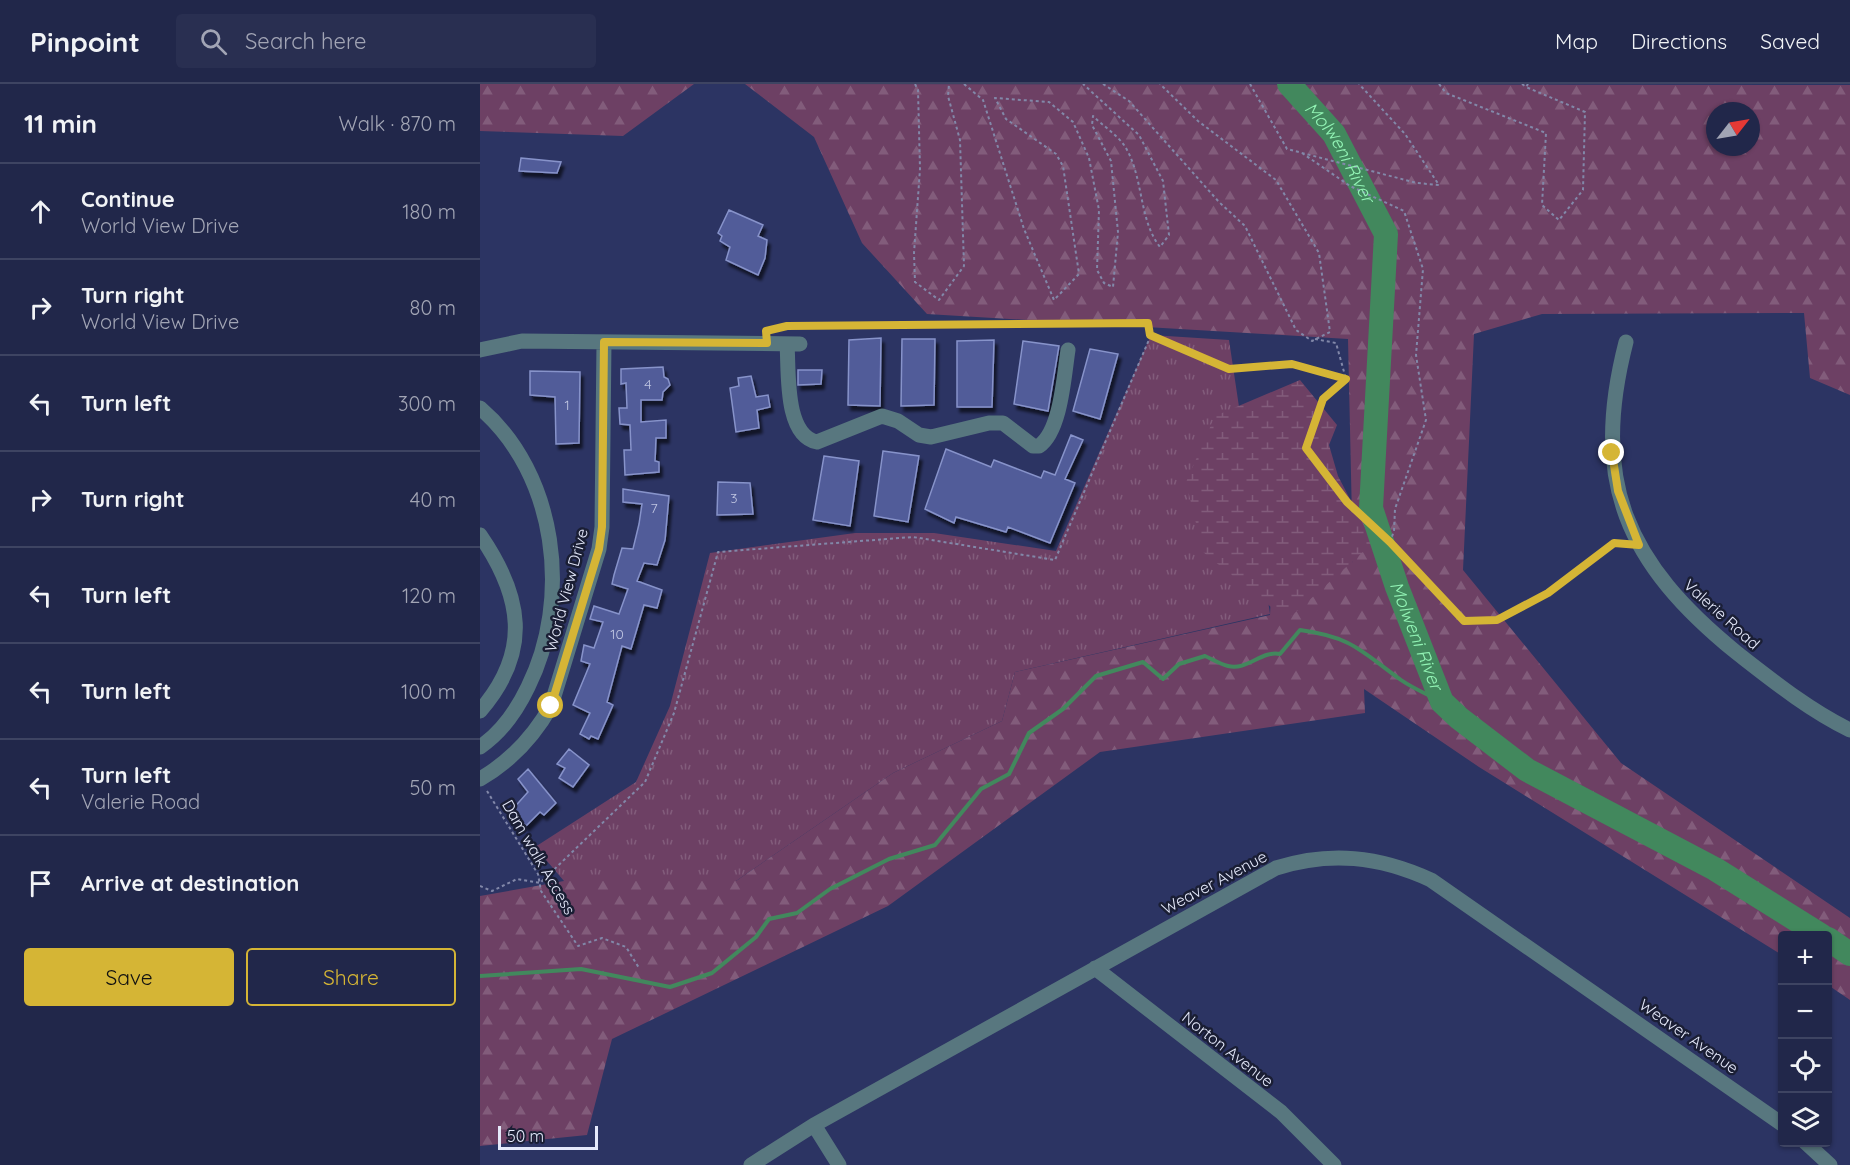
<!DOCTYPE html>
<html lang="en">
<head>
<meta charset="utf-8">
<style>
	:root { --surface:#21274a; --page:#292f51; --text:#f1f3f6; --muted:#a2a5b5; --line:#3e4462; --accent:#d5b535 }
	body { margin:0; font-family:Quicksand,sans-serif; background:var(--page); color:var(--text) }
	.controls { position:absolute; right:18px; bottom:18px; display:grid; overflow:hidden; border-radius:6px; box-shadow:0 2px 4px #0004 }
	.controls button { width:54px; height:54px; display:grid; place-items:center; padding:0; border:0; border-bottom:2px solid var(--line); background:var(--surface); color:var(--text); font:30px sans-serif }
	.compass { position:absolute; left:1226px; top:18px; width:54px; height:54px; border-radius:50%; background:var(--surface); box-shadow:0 2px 4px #0004; rotate:59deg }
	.scale { position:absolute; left:18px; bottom:15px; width:100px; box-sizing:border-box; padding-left:6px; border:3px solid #e5e9fb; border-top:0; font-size:16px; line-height:21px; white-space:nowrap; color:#e5e9fb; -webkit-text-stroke:4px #1a1e34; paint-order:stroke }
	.stop { position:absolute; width:18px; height:18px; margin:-14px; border:4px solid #d5b535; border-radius:50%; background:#fff }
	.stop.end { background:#d5b535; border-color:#fff; box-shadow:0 2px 6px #0008 }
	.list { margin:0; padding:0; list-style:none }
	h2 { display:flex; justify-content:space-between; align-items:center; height:78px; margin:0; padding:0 24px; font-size:26px }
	h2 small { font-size:20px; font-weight:400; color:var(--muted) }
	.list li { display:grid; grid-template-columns:39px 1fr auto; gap:18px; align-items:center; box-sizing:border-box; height:96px; padding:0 24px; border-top:2px solid var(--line) }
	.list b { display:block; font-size:22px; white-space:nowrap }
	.list p { margin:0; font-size:20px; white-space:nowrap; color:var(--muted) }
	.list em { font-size:20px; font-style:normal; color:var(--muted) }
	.actions { display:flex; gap:12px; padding:18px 24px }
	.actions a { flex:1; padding:14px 0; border:2px solid var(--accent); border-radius:6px; text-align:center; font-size:21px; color:var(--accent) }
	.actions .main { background:var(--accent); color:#111 }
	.icon { flex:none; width:33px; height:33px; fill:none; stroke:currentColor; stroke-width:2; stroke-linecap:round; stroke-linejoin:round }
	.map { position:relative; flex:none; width:1370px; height:1081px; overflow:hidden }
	header { display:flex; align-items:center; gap:36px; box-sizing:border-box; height:84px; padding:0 30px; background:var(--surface); border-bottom:2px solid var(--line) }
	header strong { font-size:28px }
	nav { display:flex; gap:33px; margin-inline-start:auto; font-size:21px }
	.search { width:420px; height:54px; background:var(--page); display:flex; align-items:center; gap:15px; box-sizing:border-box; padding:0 21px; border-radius:6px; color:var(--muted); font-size:22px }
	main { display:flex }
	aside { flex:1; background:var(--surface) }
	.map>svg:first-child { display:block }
	.grass { fill:url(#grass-tufts) }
	.forest { fill:url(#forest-firs); fill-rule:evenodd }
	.wetland { fill:url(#wetland-marsh) }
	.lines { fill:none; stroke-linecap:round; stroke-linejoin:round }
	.stream { stroke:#42885d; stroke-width:4 }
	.river { stroke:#42885d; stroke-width:24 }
	.building { fill:#515b99; stroke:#8793ca; stroke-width:1.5; filter:url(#shadow) }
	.path { stroke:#8288a9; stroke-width:2; stroke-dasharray:3 3; stroke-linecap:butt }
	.street { stroke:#58777f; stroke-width:15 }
	.route { stroke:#d5b535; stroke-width:8 }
	.labels { text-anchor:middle; stroke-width:5; stroke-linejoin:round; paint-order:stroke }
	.number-label { font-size:14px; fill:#c0c6e2 }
	.street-label { font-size:16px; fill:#e5e9fb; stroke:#1a1e34 }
	.water-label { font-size:18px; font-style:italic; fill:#92f4b5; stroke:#1a1e34 }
</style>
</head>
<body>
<header>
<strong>Pinpoint</strong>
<div class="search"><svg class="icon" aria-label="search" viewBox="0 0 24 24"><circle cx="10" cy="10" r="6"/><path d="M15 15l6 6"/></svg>Search here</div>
<nav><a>Map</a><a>Directions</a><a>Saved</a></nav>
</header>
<main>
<aside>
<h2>11 min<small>Walk · 870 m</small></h2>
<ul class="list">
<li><svg class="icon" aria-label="ahead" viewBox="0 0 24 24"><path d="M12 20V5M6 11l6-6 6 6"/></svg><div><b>Continue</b><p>World View Drive</p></div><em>180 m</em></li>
<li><svg class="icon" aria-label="right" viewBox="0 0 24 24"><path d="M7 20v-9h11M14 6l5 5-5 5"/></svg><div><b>Turn right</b><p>World View Drive</p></div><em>80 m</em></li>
<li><svg class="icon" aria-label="left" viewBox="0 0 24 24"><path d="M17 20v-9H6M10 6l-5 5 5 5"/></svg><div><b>Turn left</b></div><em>300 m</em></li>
<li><svg class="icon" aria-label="right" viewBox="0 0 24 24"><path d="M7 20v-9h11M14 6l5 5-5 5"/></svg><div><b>Turn right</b></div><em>40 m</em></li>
<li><svg class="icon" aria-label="left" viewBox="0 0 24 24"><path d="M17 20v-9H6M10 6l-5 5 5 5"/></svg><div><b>Turn left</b></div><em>120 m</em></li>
<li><svg class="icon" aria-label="left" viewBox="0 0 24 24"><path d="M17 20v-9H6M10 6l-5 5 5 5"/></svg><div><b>Turn left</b></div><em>100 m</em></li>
<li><svg class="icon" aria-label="left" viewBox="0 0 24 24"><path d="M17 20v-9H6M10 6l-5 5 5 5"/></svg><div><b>Turn left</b><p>Valerie Road</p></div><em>50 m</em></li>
<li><svg class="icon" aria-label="arrive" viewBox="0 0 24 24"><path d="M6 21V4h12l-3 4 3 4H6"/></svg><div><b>Arrive at destination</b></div></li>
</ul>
<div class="actions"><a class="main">Save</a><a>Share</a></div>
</aside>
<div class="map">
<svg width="1370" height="1081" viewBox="0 0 1370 1081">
	<defs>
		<pattern id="grass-tufts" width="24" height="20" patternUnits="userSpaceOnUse" patternTransform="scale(1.5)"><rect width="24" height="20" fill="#6d4064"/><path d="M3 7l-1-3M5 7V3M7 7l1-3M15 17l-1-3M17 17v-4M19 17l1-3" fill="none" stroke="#825c7b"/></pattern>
		<pattern id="forest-firs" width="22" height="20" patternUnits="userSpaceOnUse" patternTransform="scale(1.5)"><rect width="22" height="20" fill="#6d4064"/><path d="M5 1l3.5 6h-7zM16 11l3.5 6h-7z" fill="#825c7b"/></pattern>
		<pattern id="wetland-marsh" width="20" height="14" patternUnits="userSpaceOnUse" patternTransform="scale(1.5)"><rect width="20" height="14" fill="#6d4064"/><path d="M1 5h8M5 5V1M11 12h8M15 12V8" fill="none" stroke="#825c7b"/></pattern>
		<filter id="shadow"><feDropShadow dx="3" dy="5" stdDeviation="1.5" flood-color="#0009"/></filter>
	</defs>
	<rect width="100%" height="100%" fill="#2c3463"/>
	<path class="grass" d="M671,251L749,256L790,530L535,588L522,637L413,689L256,797H84L55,763L156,698L190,622L230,469L375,449H454L576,467Z"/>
	<path class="forest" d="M0,0H214L143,52L0,47Z
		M265,0L1370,1V311L1330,294L1324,229L1062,230L994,250L983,486L1141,679L1370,834V916L1348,901V852H1302V871L999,683L884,605L885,629L620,668L408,822L132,955L107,1051L0,1062V812L84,797H256L413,689L522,637L535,588L790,531L796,405L867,418L873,479L868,255L447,230L382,159L334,53ZM1235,27H1271V63H1235Z"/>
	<path class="wetland" d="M820,296L857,341L849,361L858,392L893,459L807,536L723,468L706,398L735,332Z"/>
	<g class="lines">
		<path class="stream" d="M0,892L101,885L190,903L232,889L276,853L289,835L317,829L350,805L409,775L455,761L501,705L529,690L549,649L583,625L616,592L663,578L683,595L699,580L725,572C732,575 740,580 748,582C767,587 782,566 800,570L820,546C872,553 881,567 921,596C934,605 949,611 962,618"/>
		<g class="river">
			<path id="s1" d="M809,0L854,50L906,150L891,424L917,503L962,618L979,634L1047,686L1235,785L1342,852"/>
			<path d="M1348,855L1370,870"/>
		</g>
	</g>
	<path class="building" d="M41,74L81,78L77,89L39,87Z
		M249,126L283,141L278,152L287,156L285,174L278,191L246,176L250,163L240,157L242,152L238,149Z
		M401,254L400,322L368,321L369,256Z
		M422,255H455L454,321L421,322Z
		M514,256L512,323H477V257Z
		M543,257L579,262L568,327L534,320Z
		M610,265L638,270L620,335L593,327Z
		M183,283L184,293L188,295L190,301L183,308L182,316H161V338L186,336V354H176L175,377L179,378V388L145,391L144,366H151L150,341L140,340L139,324H147L146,299L141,300V285Z
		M318,286H342L341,300L318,301Z
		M50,287L100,288L99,359L76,360L75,313L50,311Z
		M271,292L276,313L288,311L290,323L277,326L279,344L256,348L250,304L259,302L258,294Z
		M591,351L603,356L585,395L595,399L570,459L528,443L526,448L476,433L474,439L445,425L466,365L511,383L514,376L561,394L564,387L575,391Z
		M403,367L439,372L428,438L394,432Z
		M344,372L379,377L370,442L333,436Z
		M238,398L270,399L273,430L237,431Z
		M143,405L189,412L185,456L177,481L164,479L157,497L182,506L177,524L164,521L151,565L142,562L127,618L133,621L118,655L111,652L109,655L100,650L110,629L93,621L110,580L101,577L104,561L114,564L123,538L110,535L114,522L139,530L148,505L132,500L134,491L142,464L153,465L159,440L162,420L143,418Z
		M89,665L109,681L93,703L79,694L85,684L77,680Z
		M48,685L76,719L64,731L60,728L46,742L31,727L48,708L38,695Z"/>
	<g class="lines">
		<path class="path" d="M435,0L438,6L440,85L434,169L435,198L459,216L484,182L480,56L468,12L469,0
			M484,0L503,16L544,145L574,216L599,190L583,82L576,70L526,35L515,14L569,18L593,38L609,74L619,126L617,186L624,199L633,203L638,148L631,77L612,41L613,32C622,41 636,50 644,61C664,91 658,135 680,163L689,151L683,97L659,51L603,0
			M623,0L649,17L739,118L765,142L816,246L832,257L850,248L839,169L796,96L718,37L680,0
			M770,0L807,65L937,99L959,101L925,50L879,0
			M959,0L966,9L1066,49L1062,121L1079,136L1103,106L1105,28L1046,3
			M1042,0L1046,3L1048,0
			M822,69L870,102L924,127L943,185L936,271L946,336L915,425L914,447L910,458L984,538L1017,536L1068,509L1134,459L1143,458
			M296,245L307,242L668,239L671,251
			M835,255L856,259L866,295L843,315L826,364L867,418L909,458
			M7,707L58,790L61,807L98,862L122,854L146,863L159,884
			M0,802L12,807L37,795L60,799L165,698L194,629L238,468L433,453L575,476L671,251L749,285L812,280L866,295"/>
		<path class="street" d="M1146,258C1110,398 1146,479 1257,569C1293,597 1329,626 1370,646
			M307,260C309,287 304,351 337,358L402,332L418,337L439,351L451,353L509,339H523L553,362H559C581,347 584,291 588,266
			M0,266L42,257L320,260
			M0,324C77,390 92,515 48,603C37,626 22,648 0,663
			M0,451C42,512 52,567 0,627
			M0,695C31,677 54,652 71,622L119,465L122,443L124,258
			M615,884L801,1028L854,1081
			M334,1041L359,1081
			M1325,1058L1350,1081
			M271,1081L334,1041L796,784C850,767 899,772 951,796L1302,1040"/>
	</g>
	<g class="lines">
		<path class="route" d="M71,622L119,465L122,443L124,258L287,259L286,247L307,242L668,239L670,251L749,285L812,280L866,295L843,315L826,364L867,418L910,458L984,537L1017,536L1068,509L1134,459L1159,461L1138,407L1132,369"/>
	</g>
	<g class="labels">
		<g class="number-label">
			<text x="168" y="305">4</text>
			<text x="87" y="326">1</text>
			<text x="254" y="419">3</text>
			<text x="174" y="429">7</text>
			<text x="137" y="555">10</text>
		</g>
		<g class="street-label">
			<text transform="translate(86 506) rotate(-75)" y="6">World View Drive</text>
			<text transform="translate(1242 530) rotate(42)" y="6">Valerie Road</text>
			<text transform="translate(59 773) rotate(60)" y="6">Dam walk Access</text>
			<text transform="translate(734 798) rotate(-28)" y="6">Weaver Avenue</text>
			<text transform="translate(1209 952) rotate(35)" y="6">Weaver Avenue</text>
			<text transform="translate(748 965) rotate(38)" y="6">Norton Avenue</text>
		</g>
		<g class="water-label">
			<text dy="6" stroke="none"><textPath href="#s1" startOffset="86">Molweni River</textPath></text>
			<text dy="6" stroke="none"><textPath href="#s1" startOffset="590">Molweni River</textPath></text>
		</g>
	</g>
</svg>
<div class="controls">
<button>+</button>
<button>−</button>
<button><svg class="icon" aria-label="locate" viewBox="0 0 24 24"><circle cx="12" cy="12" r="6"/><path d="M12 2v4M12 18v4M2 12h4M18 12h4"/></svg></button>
<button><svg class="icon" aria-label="layers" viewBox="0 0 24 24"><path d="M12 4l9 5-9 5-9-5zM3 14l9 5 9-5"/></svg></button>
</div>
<svg class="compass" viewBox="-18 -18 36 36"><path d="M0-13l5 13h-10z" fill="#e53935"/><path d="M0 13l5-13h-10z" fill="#a2a5b5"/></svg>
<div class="scale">50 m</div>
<div class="stop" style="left:71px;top:622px"></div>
<div class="stop end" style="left:1132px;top:369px"></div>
</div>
</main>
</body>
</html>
